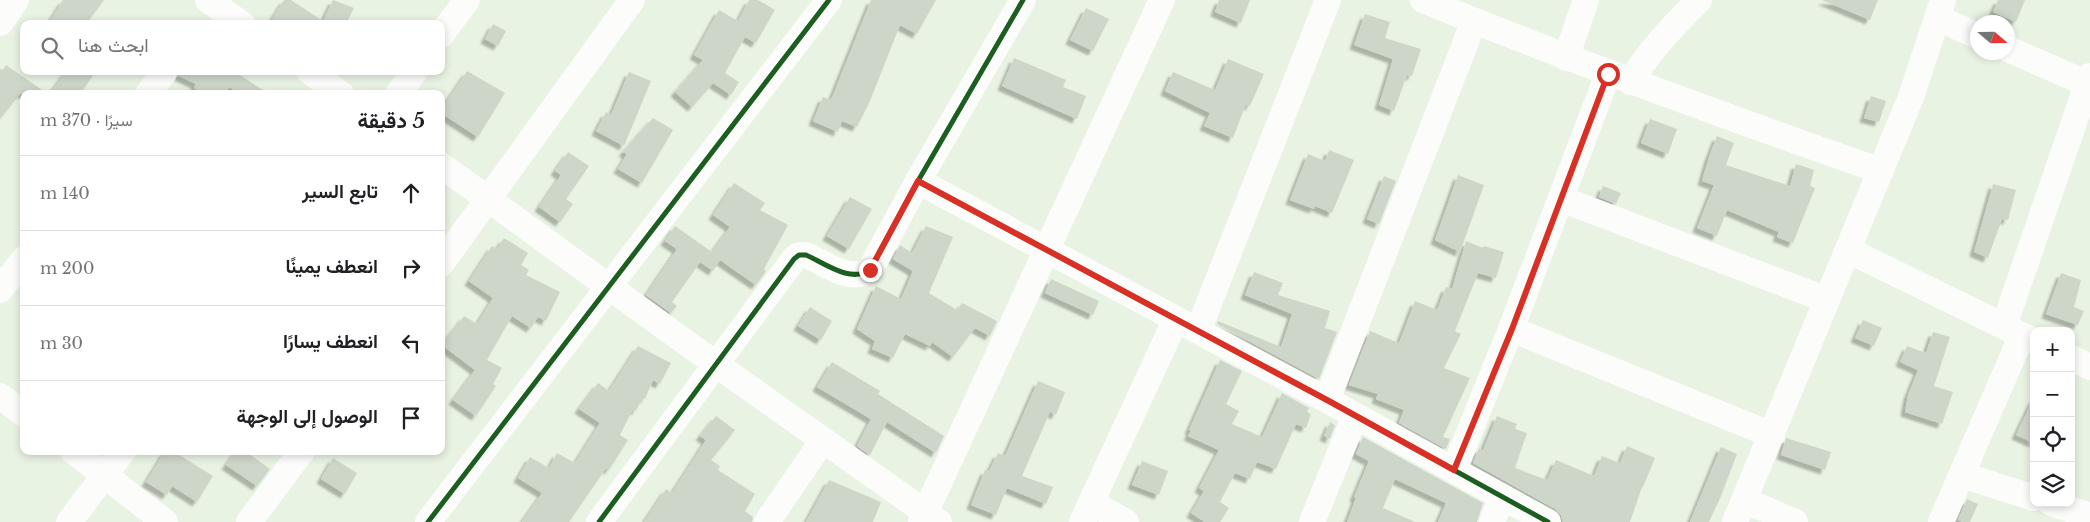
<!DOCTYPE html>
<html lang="ar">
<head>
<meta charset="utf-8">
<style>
	:root { --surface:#fff; --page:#f6f6f6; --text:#202124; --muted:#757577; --line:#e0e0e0 }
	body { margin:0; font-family:"Libre Baskerville",Vazirmatn,serif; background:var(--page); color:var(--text); direction:rtl }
	.controls { position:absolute; right:15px; bottom:15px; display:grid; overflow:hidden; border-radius:10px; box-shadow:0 2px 8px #0003 }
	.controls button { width:45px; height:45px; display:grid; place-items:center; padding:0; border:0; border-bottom:1px solid var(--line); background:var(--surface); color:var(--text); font:25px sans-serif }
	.compass { position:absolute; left:1970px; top:15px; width:45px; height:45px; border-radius:50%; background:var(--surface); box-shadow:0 2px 8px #0003; rotate:110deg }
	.stop { position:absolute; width:15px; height:15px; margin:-11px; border:4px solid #d93025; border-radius:50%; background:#fff }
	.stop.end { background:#d93025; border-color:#fff; box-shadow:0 1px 5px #0008 }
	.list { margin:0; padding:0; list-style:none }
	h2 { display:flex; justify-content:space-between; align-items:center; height:65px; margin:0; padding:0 20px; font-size:21px }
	h2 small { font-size:16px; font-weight:400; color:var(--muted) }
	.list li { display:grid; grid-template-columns:32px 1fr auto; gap:15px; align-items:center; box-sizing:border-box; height:75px; padding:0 20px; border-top:1px solid var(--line) }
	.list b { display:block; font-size:19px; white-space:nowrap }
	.list em { font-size:16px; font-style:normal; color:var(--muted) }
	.icon { flex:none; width:28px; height:28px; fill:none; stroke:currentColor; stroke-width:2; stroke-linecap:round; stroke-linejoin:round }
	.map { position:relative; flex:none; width:2090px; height:522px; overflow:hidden; direction:ltr }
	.search { position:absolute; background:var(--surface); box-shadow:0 2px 8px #0003; left:20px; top:20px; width:425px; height:55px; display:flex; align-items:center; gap:12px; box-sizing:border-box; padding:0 18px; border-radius:10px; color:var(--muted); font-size:19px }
	.panel { position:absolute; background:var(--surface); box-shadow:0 2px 8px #0003; left:20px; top:90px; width:425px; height:365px; border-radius:10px; direction:rtl }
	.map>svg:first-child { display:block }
	.building { fill:#ced6c9; filter:url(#shadow) }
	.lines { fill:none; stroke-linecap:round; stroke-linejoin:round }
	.minor { stroke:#fcfdfb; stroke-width:26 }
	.cycleway-casing { stroke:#fff; stroke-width:8 }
	.cycleway { stroke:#1b5e20; stroke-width:5 }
	.route { stroke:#d93025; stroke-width:6 }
</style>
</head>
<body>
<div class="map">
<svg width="2090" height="522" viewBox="0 0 2090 522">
	<defs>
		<filter id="shadow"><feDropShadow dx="-4.5" dy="4.5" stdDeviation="1" flood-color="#0004"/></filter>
	</defs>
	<rect width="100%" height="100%" fill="#e9f3e3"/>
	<path class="building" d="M63,0H104L86,24H48Z
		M284,0H291L323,21L333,0L354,8L346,24H269Z
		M749,0H758L775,10L756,43L745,37L725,73L739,82L731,95L713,83L692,107L675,92L703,60L694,55L719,10L738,21Z
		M871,0H936L917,34L900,25L870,101L857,127L842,121L838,132L813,121L823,97L831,100Z
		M1219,0H1250L1241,23L1215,12Z
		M1822,0H1878L1870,20Z
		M1998,0H2025L2016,22L1993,12Z
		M1086,8L1109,19L1093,51L1070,40Z
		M1365,14L1390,22L1385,38L1421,49L1412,76L1407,75L1394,111L1379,105L1393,59L1354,45Z
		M493,24L506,31L498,46L485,39Z
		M1014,58L1066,80L1063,87L1086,96L1077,119L1002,86Z
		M1228,59L1264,74L1250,106L1246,104L1233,138L1204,126L1210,113L1165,91L1173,72L1215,90Z
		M6,65L48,94H20L0,119V74Z
		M66,71H96L80,94H50Z
		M180,71H239L237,73L269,94H241L229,87L225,94H204L194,88L196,84L179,76Z
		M467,71L505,93L478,137L441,113V110Z
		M629,72L651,81L624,146L596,131L606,112L611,115Z
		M1871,96L1886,101L1879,122L1864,118Z
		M653,118L673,130L642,183L618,169L627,154L623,152Z
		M1650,119L1677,129L1668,154L1641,143Z
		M1717,136L1734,143L1726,165L1790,186L1796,164L1814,170L1810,186L1815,188L1793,243L1777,237L1779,232L1727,210L1717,236L1697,228L1714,185L1702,181L1709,157Z
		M1329,150L1354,160L1332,213L1315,206L1314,209L1290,200L1308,154L1325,161Z
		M568,152L589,166L566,199L573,204L560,222L539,207L561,175L555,171Z
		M1458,175L1484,185L1460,252L1435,240Z
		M1384,176L1396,181L1379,224L1367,219Z
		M734,183L765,203L760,210L788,225L764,269L766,271L756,285L720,260L713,271L700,262L672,302L677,306L671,313L646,295L677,249L665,241L675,226L712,252L730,227L713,215Z
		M1993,184L2016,190L2008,220L2002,219L1988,258L1974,252Z
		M1603,186L1621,193L1616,204L1599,197Z
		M850,197L872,209L849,249L827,236Z
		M926,226L953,237L929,293L957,310L962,303L997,321L990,336L975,328L953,357L932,342L930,346L905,334L893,358L872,349L875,341L857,329L876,286L901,299L913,271L893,259L900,245L912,253Z
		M504,238L528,253L521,265L529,270L526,275L560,292L546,321L538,317L531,328L512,316L487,360L502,368L493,384L496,386L476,416L453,400L475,370L442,345L464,316L477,324L493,298L469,281L492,246L497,249Z
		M1466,241L1483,248L1484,246L1504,252L1496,278L1478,273L1455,331L1461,334L1444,368L1470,378L1443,437L1450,439L1446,449L1399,423L1404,410L1376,399L1378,394L1349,385L1370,331L1399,343L1415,301L1437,310L1446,287L1452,289Z
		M1254,272L1283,283L1278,295L1330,311L1325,328L1337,332L1319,379L1217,324L1218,321L1281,347L1292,314L1245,295Z
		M2061,273L2081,280L2074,307L2084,311L2078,325L2046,314Z
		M1051,279L1099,301L1093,315L1045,293Z
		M810,307L832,321L821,340L798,326Z
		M1863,320L1882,328L1874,346L1855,338Z
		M1933,332L1950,337L1934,386L1953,392L1942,424L1905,412L1908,395L1918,370L1900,362L1907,346L1926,353Z
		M638,346L671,363L660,384L653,380L645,399L642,398L636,411L633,409L620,435L628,440L609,470L606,468L569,522H522L542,493L518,478L530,457L549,468L557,453L575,463L600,423L579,409L598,383L609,391Z
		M1220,360L1242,371L1226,404L1239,411L1232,424L1262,437L1282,393L1309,408L1307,412L1311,414L1306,428L1296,424L1276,469L1257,462L1250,479L1235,473L1220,502L1229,508L1220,522H1205L1191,513L1204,491L1199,488L1219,450L1188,436L1191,431L1189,430Z
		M832,362L880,391L878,394L944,436L936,453L887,422L870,455L857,446L871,419L817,387Z
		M1038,381L1065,392L1056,415L1050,412L1022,476L1053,487L1046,504L1007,488L996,515L971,505L985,470L989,471L998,453L1005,456Z
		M2034,397V443L2016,435Z
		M716,416L735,430L711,460L720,466L718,470L755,494L745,511L753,517L752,522H644L666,489L672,493L706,440L700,436Z
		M1497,416L1517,424L1515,429L1527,433L1515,468L1547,480L1556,460L1594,476L1602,456L1620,463L1627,446L1655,458L1643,487H1642L1630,522H1563L1561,515L1555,509L1473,463L1479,448L1483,450Z
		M1330,422L1335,425L1330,439L1324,436Z
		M1363,437L1483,503L1477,522H1438L1446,503L1395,479L1383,508L1415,522H1347L1356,498L1354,497L1369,461L1356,454Z
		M1786,438L1831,452L1825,470L1781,455Z
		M1721,447L1737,454L1721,496L1709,522H1690Z
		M165,451H173L213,476L197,502L172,486L167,495L146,482Z
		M236,451H245L270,469L257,486L226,465Z
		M333,458L357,473L345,494L321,479Z
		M1142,461L1168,471L1159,495L1132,485Z
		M829,480L881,502L873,522H806Z
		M1967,499L1978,504L1970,522H1963L1958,520Z"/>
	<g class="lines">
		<path class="minor" d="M208,0L242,24
			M1423,0C1574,62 1727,117 1881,171
			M1937,18L1978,36
			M0,23L16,0
			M441,35L467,0
			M2008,49L2090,85
			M1566,58L1586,0
			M309,71L341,94
			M1630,82C1649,51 1673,26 1699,0
			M148,94L165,71
			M398,94L415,71
			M441,165L717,365L939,522
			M918,181L1327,400L1548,522
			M1561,199L1827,300
			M1848,250L2034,341
			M441,264L632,0
			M0,290L24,259
			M2004,326L2090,76
			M1511,329L1772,435
			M1198,331L1328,0
			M2071,358L2090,367
			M0,396L24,414
			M1327,400L1474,21
			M73,451L165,522
			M1454,470L1511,329L1608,74
			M1962,475L2034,498
			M1744,500L1795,522
			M1092,503L1126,522
			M2051,503L2090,516
			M69,522L123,451
			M249,522L302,451
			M428,522L829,0
			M599,522L794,259L799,255H806C826,264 850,283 870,270L918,181L1023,0
			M767,522L823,440
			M921,522L1162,0
			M1082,522L1176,319
			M1312,522L1355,416
			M1492,522L1502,497
			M1735,522L1911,97L1943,0
			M1941,522L2022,335"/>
		<defs>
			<path id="cycleway" d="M918,181L1327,400L1548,522
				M428,522L829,0
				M599,522L794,259L799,255H806C826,264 850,283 870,270L918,181L1023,0"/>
		</defs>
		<use href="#cycleway" class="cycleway-casing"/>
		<use href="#cycleway" class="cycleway"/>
	</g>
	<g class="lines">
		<path class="route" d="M870,270L918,181L1327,400L1454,470L1512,329L1608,74"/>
	</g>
</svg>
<div class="controls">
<button>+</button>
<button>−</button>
<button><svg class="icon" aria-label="locate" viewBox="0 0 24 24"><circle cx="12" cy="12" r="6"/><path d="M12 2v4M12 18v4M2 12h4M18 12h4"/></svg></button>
<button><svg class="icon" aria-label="layers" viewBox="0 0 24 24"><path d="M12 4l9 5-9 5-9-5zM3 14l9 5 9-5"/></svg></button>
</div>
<svg class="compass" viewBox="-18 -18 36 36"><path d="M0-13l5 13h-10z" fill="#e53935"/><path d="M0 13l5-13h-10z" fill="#757577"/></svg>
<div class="stop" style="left:1608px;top:74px"></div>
<div class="stop end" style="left:870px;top:270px"></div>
<div class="search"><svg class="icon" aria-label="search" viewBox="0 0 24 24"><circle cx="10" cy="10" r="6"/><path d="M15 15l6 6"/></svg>ابحث هنا</div>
<section class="panel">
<h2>5 دقيقة<small>سيرًا · 370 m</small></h2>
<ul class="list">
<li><svg class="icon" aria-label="ahead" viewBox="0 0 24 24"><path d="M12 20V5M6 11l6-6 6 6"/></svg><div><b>تابع السير</b></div><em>140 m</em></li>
<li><svg class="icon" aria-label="right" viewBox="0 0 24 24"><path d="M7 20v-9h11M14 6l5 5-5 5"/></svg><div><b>انعطف يمينًا</b></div><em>200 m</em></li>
<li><svg class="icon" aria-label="left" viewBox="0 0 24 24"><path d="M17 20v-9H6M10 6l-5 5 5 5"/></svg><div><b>انعطف يسارًا</b></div><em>30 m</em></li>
<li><svg class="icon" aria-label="arrive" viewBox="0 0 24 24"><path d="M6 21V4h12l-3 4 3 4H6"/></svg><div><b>الوصول إلى الوجهة</b></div></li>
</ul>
</section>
</div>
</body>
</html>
